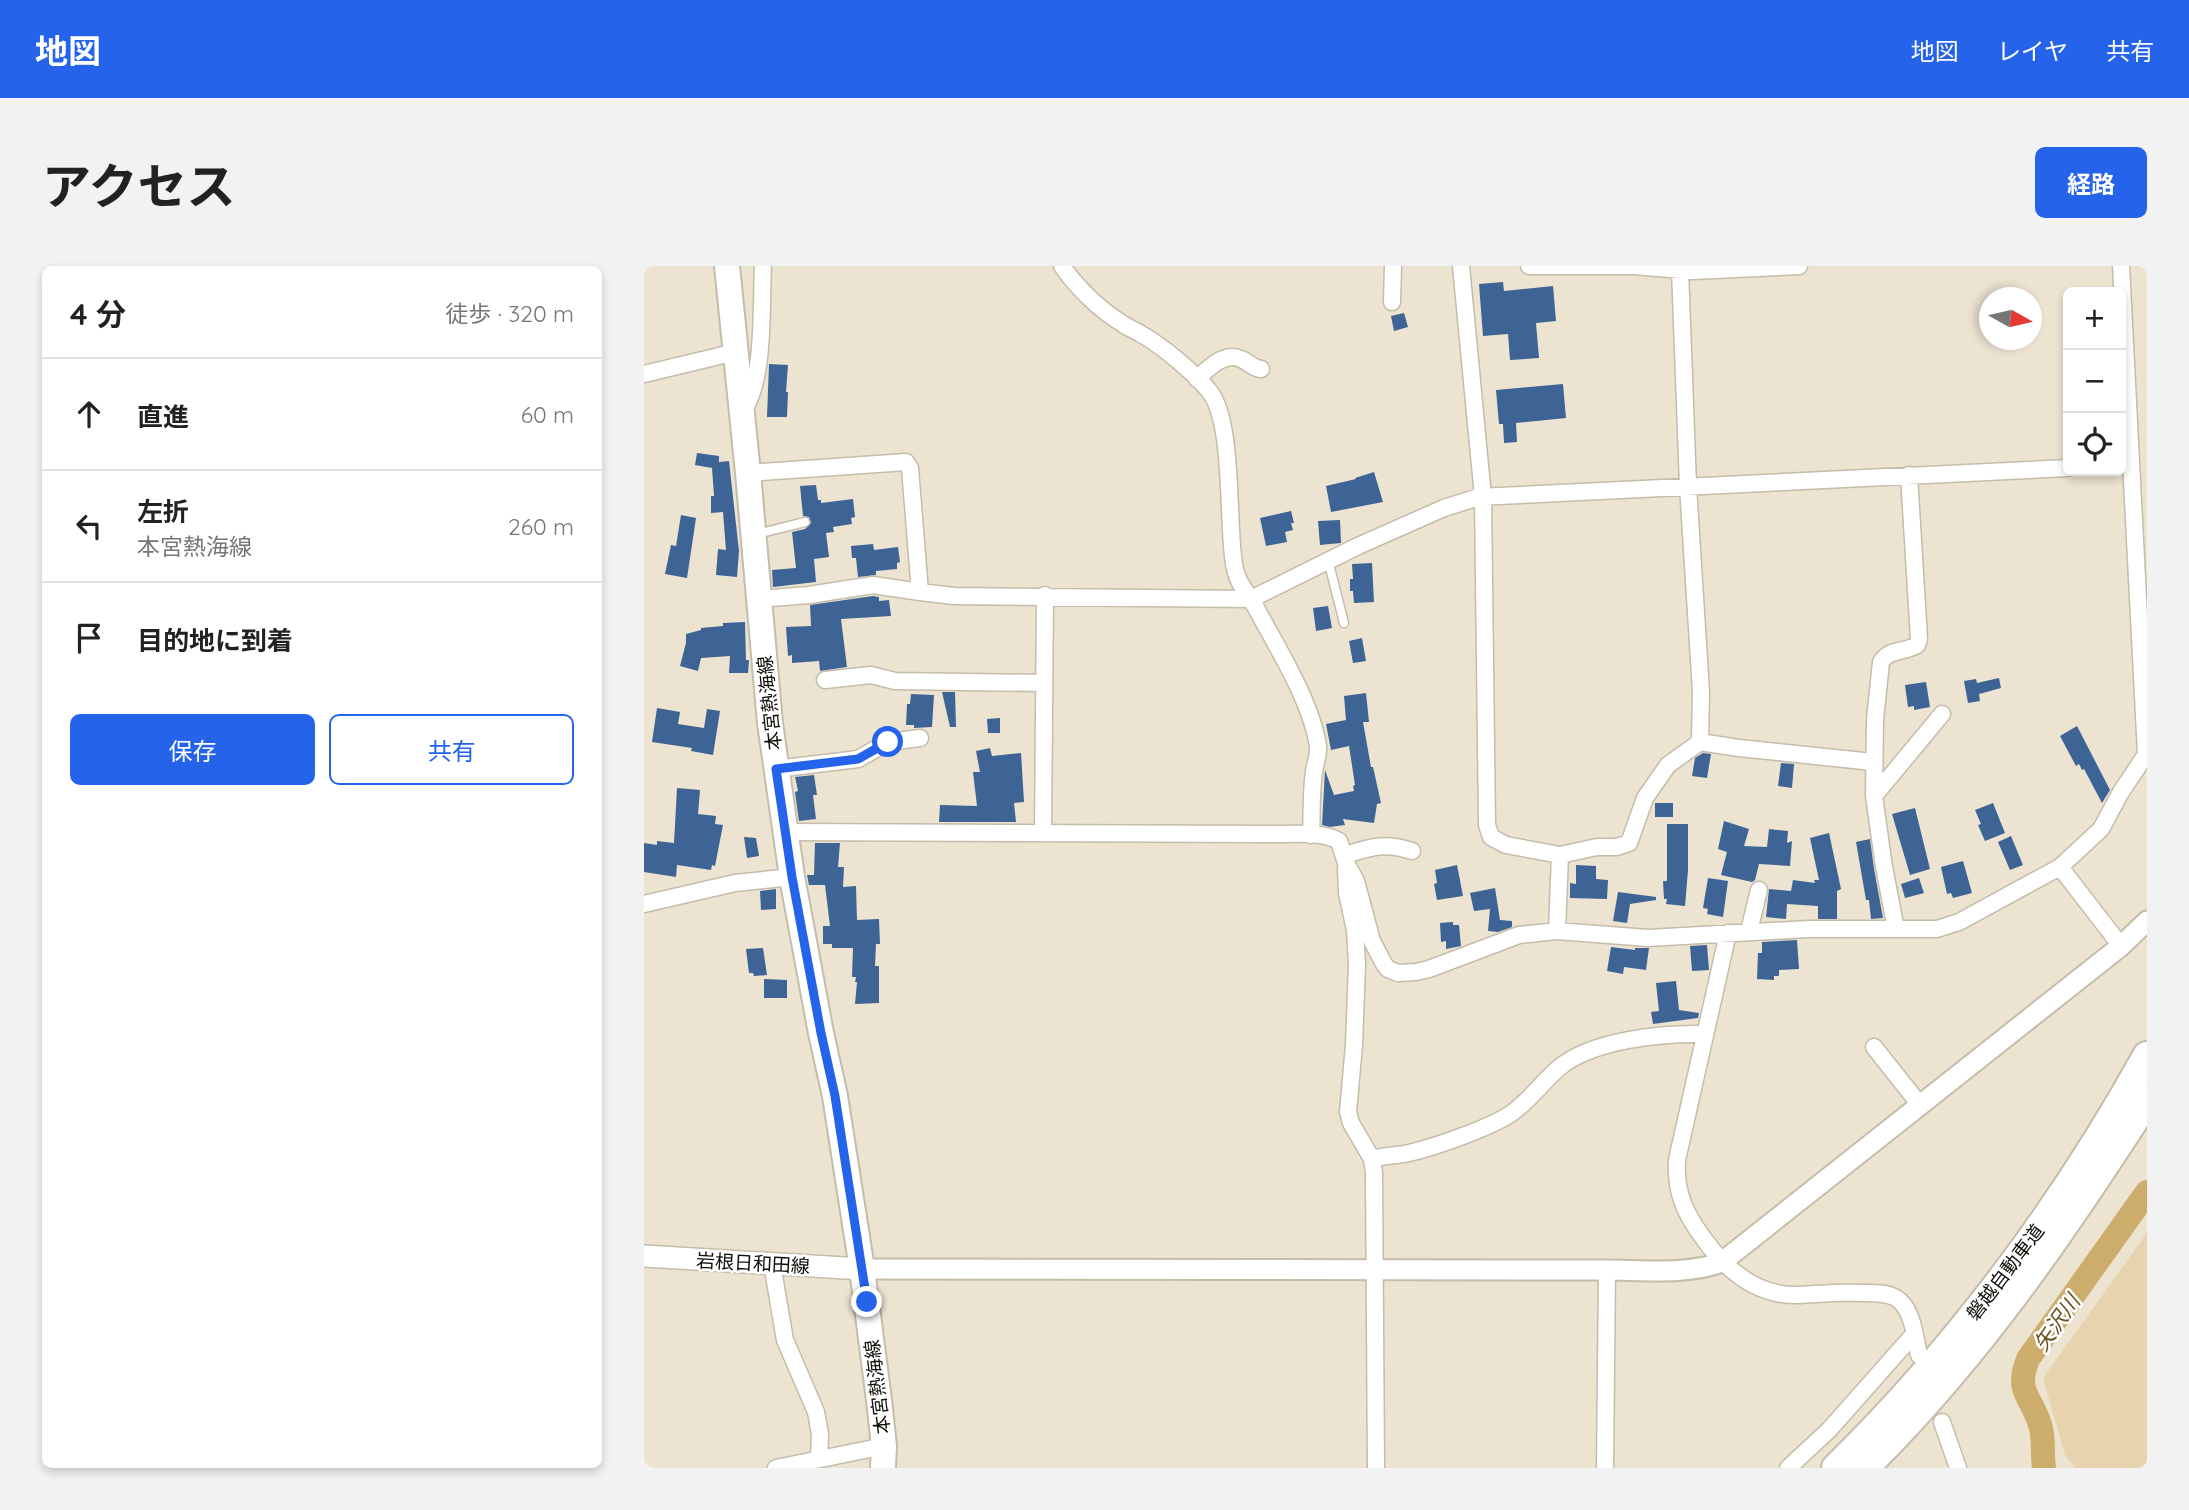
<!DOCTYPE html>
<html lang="ja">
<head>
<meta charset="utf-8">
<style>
	:root { --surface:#fff; --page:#f2f2f2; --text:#222; --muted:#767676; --line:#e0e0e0; --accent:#2563eb }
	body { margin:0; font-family:Quicksand,"Noto Sans JP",sans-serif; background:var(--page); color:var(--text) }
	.controls { position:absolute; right:21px; top:21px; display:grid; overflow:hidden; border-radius:10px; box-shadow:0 4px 10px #0003 }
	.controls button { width:63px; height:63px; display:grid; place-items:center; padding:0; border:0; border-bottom:2px solid var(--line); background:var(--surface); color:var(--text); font:35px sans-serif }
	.compass { position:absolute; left:1335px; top:21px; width:63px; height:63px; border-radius:50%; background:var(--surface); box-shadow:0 4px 10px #0003; rotate:98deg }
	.stop { position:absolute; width:21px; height:21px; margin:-16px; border:5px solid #2563eb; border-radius:50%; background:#fff }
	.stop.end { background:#2563eb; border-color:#fff; box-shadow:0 2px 7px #0008 }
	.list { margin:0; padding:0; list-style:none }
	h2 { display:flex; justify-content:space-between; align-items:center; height:91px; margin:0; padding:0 28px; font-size:30px }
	h2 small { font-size:23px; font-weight:400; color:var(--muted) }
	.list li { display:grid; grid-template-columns:46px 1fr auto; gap:21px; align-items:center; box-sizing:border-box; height:112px; padding:0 28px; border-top:2px solid var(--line) }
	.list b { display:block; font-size:26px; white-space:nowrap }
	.list p { margin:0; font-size:23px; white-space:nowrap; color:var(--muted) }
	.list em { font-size:23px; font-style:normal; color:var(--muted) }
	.actions { display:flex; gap:14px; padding:21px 28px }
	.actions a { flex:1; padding:16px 0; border:2px solid var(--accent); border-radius:10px; text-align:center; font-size:24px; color:var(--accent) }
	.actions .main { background:var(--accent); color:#fff }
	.icon { flex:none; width:38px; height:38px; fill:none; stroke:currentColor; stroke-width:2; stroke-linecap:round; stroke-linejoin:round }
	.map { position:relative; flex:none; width:1503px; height:1202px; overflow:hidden; border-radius:10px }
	header { display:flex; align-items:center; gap:42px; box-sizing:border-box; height:98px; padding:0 35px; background:var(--accent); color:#fff }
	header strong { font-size:33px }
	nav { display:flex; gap:38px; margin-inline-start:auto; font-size:24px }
	.intro { display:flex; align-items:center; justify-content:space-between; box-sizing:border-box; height:168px; padding:0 42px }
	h1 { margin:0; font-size:49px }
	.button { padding:18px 32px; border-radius:10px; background:var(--accent); color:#fff; font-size:24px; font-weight:700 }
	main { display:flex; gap:42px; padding:0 42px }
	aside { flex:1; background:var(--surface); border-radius:10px; box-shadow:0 4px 10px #0003 }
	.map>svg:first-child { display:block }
	.green { fill:#e7d4ae }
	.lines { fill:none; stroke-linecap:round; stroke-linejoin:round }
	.river { stroke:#ccad6c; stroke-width:24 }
	.building { fill:#3d6495 }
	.service-casing { stroke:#c5bcaa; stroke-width:11 }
	.minor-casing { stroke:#c5bcaa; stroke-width:19 }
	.tertiary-casing { stroke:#c5bcaa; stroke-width:23 }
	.secondary-casing { stroke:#c5bcaa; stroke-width:24 }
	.primary-casing { stroke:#c5bcaa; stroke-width:28 }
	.motorway-casing { stroke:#c5bcaa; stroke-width:32 }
	.service { stroke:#fff; stroke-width:8 }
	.minor { stroke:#fff; stroke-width:16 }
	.tertiary { stroke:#fff; stroke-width:19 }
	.secondary { stroke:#fff; stroke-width:21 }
	.primary { stroke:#fff; stroke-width:24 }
	.motorway { stroke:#fff; stroke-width:28 }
	.route { stroke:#2563eb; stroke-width:9 }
	.labels { text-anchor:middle; stroke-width:5; stroke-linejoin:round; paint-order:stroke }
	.street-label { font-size:19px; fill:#0f0c07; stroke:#fff }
	.water-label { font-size:21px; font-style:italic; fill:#675120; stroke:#fff }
</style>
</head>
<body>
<header>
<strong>地図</strong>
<nav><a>地図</a><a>レイヤ</a><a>共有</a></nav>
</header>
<div class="intro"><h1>アクセス</h1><a class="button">経路</a></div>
<main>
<aside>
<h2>4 分<small>徒歩 · 320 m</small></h2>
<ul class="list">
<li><svg class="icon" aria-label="ahead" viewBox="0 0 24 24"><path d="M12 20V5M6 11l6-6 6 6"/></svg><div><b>直進</b></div><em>60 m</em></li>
<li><svg class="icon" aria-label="left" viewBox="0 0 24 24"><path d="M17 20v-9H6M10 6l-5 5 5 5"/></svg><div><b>左折</b><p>本宮熱海線</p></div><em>260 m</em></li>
<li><svg class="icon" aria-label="arrive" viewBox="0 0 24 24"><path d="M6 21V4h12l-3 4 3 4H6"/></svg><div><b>目的地に到着</b></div></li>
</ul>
<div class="actions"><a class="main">保存</a><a>共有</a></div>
</aside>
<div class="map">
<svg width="1503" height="1202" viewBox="0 0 1503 1202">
	<rect width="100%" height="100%" fill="#ece3d1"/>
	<path class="green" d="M1503,967V1202H1431L1421,1189L1399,1112Z"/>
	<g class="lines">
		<path class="river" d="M1400,1202C1398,1189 1400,1175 1397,1162C1389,1131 1370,1127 1384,1093L1503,926"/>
	</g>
	<path class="building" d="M859,16L860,25L909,20L912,55L892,57L895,92L866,94L864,68L839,70L835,18Z
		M760,47L764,61L750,65L747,50Z
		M125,98L144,99L142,126H144L143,151H123Z
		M919,118L922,152L872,157L873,176L860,177L859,158H855L852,124Z
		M53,187L75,190V196L85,195L95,285L93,311L72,309L74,283L82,284L79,246L67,247V230H70L68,202L51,199Z
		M730,206L739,236L687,246L682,220L712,213L711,212Z
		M172,219L174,234H177V237L209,233L211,251L207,252L208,258L189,261L190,266L182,267L185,291L170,293L172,316L129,321L128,304L152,302L148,266L161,263L167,257L165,251L159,250L156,220Z
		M647,245L650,257H647L649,264L641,266L643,276L622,280L616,252Z
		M37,249L52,252L43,312L21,308L27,279L32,280Z
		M696,254L697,277L676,279L674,255Z
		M229,278L230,284L254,281L256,296L253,297V303L232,305V309L214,311L212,292H208L207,280Z
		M728,297L730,336L710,337L709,325H706V313H709L708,298Z
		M229,330L235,331V335L245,334L247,350L197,353L203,401L176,405L175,395L148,397V389L144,390L142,361L167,360L166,339Z
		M684,340L688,362L672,365L669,342Z
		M101,356L102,394H105L104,407H85L86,390L57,392L54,405L36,400L42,377V368L57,364V362L79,360V357Z
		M718,372L722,395L709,397L705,375Z
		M1355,412L1357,422L1335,428L1336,435L1324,437L1320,415L1332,413L1333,417Z
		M1282,416L1286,441L1270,444V440L1264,441L1261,419Z
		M298,426H311L312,461H306Z
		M722,427L725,456H719L727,501H729L737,537L733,538L730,557L699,553L701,559L686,561L678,559L681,504L690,529L710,525L709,520L711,519L705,480L687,484L682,458L702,454L700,430Z
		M267,428L290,429L288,461L270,462V459H262L263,438H266Z
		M13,442L36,446L34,458L60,462L63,443L76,445L69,489L47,485L48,482L8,476Z
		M356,452V467H344L343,453Z
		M1433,460L1466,524L1458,537L1440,503L1438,504L1435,498L1432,500L1416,470Z
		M346,482L348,490L377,487L380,536L370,537L372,556H295L296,539L333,540L329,506H336L332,485Z
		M1059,487L1067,488L1063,512L1048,510L1051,492Z
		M1137,497L1150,498L1148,522L1134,520Z
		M170,509L173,529H169L172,553L155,555L151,526L154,525L151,511Z
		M33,522L56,524L54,548L72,550L71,558L79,559L71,600L68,599L67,604L33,599L32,611L0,606V577L13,579V575L30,577Z
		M1011,537H1029V551H1011Z
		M1349,537L1361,567L1341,575L1334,559L1337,558L1331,544Z
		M1271,542L1286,603L1266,609L1248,548Z
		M1080,555L1105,563L1100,580L1123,581L1125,563L1144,565L1143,577L1148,575L1146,600L1115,598L1111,614L1108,616L1077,609L1083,586L1074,583Z
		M1023,558H1044V604L1041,640L1022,638L1023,633H1020L1019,615H1023Z
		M1185,567L1197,623L1193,625V653H1174V640L1143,638L1142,653L1122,651L1125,623L1147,625L1149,614L1171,617L1170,614H1175L1166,572Z
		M1367,570L1379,599L1366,604L1354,576Z
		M100,571L112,572L115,590L103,592Z
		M1226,573L1230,603L1239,652L1227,653L1225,634H1222L1212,576Z
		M171,577H196L194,601H200L199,621L212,620L213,654L235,653L236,678H232L231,700H235V737L211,738L213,716H211L212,711H208L209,682H188V678H179V660H186L181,619H165L163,609H170Z
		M1319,595L1328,627L1309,632L1307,627L1303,628L1297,601Z
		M813,599L819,630L793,634L790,618L793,617L791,604Z
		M932,599L952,600V613L964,614L963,633L926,632V617L932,618Z
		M1064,612L1084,615L1079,651L1063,648L1064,643L1059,642Z
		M1275,612L1280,627L1261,632L1257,618Z
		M851,622L856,654L868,655V661L854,666L844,665L846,643L830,645L826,627Z
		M132,623V643L117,644L116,625Z
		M974,626L1012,631V634L986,638L983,657L969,655Z
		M809,656V659H815L817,680L802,683V675L797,676L796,657Z
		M1153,674L1155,703L1135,704V710H1130V714L1113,713L1114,687H1118V676Z
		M1063,679L1065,704L1048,705L1046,680Z
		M967,681L991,684V682H1005L1002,704L980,701L979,708L963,705Z
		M119,682L123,709L110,710L109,707H105L102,683Z
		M120,713L143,714V732H120Z
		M1032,715L1035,744L1055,747L1054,752L1009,758L1007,746L1015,745L1012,717Z"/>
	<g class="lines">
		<defs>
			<path id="service" d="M113,268L161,256
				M684,294L700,357"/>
			<path id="minor" d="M418,0C433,22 456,44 479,58C484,62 491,64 497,68C517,79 552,108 566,126C590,158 583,256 590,298C593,318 602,324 611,340C632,380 667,434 674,480C675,489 671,497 670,506C667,526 668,548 667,569
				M817,0L839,231L843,559L847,571L862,579L916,589
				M885,0H951
				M951,0H990L1049,5L1155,0
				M1477,0L1502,488
				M748,36L749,0
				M0,108L92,86
				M553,113C564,103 580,85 597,93C605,96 608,102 617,103
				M100,143C121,113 117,37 119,0
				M104,207L262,196L266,202L276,326L310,330L607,333L714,280L800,242L835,231L1424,202
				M115,333L165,329L229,319L276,326
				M181,414L227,409L251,415L400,417
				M1056,476L1095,482L1229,496
				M132,503L214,493L244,476L276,472
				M1230,530L1298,448
				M140,566L622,568C644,569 675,564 695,575L702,597L712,615L728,675L740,698L744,703L754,707L772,706L785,703L875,669L913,665L1004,672L1164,663H1293L1315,656L1416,601L1457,563L1477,526L1503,487
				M399,567L401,329
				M701,589C727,581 741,576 768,585
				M1416,601L1477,680
				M702,603L703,627L711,664L713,698L710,779L704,846L707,857L728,893L730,907L732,1202
				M0,638L91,617L148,611
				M1252,663L1240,601L1230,530L1231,454L1237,396C1246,382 1260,387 1273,379L1275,373L1265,209
				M913,665L916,589L953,581H973L985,577L1001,532L1024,499L1056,476L1057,426L1044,220L1036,3
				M1105,665L1115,624
				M1084,667L1033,894C1031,926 1041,948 1060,973C1083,1005 1114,1031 1156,1029C1176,1028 1195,1026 1215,1027C1226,1027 1242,1026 1252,1032C1269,1042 1271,1072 1275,1089
				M1230,781L1276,839
				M728,893C741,889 752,890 765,887C791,881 842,863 865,849C884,837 898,816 916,801C949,774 1018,767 1060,768
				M128,998L141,1074L172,1146L176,1168L175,1193
				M1298,1156L1314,1202
				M132,1202L240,1180
				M961,1202L963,1004
				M1144,1202L1185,1164L1270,1068"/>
			<path id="tertiary" d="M218,1003L963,1004C998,1004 1045,1009 1078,996L1477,680L1503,655"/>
			<path id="secondary" d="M0,990L218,1003"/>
			<path id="primary" d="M83,0L104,207L126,457L148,611L177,767L191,830L218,1003L235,1134L240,1180L239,1202"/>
			<path id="motorway" d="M1192,1202C1314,1082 1420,940 1503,790
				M1220,1202C1332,1092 1419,965 1503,834"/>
		</defs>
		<use href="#service" class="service-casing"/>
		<use href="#minor" class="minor-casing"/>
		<use href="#tertiary" class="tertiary-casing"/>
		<use href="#secondary" class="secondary-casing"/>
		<use href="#primary" class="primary-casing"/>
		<use href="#motorway" class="motorway-casing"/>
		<use href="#service" class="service"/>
		<use href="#minor" class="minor"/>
		<use href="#tertiary" class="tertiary"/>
		<use href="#secondary" class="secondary"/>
		<use href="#primary" class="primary"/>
		<use href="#motorway" class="motorway"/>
	</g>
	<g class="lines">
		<path class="route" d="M223,1036L191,830L177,767L148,611L132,503L214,493L244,476"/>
	</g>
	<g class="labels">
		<g class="street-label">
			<text transform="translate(125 437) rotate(-96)" y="7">本宮熱海線</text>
			<text transform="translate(109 997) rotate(3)" y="7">岩根日和田線</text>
			<text transform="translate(1361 1006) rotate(-53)" y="7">磐越自動車道</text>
			<text transform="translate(233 1121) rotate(-97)" y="7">本宮熱海線</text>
		</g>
		<g class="water-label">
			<text transform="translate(1413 1057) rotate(-55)" y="7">矢沢川</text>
		</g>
	</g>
</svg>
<div class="controls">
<button>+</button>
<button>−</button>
<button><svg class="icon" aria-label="locate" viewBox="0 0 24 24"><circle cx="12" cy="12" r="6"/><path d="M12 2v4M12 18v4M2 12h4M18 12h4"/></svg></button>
</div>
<svg class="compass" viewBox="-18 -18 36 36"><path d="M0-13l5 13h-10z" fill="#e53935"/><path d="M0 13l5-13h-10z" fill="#767676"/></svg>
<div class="stop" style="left:244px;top:476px"></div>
<div class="stop end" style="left:223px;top:1036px"></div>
</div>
</main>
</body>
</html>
